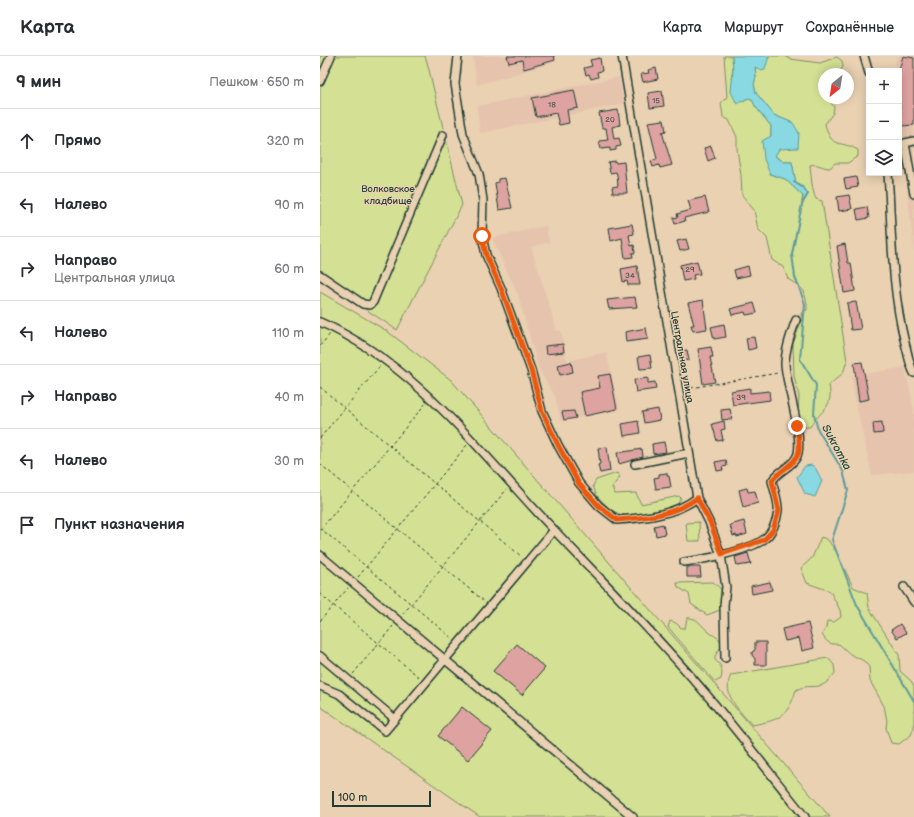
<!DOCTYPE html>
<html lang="ru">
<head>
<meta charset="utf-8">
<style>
	:root { --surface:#fff; --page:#f7f7f7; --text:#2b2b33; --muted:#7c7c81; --line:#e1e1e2 }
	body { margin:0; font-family:"Balsamiq Sans",sans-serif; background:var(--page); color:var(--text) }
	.controls { position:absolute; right:12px; top:12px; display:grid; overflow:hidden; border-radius:0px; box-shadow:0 2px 10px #0003 }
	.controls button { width:36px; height:36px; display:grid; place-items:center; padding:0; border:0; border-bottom:1px solid var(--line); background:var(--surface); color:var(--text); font:20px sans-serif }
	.compass { position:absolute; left:498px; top:12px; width:36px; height:36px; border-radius:50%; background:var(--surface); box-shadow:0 2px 10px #0003; rotate:210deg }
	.scale { position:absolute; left:12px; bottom:10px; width:99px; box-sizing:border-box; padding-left:4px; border:2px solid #1f3d34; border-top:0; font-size:11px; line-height:14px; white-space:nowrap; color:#1f3d34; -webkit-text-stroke:3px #ead1b2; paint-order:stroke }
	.stop { position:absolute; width:12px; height:12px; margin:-9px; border:3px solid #ea580c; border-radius:50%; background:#fff }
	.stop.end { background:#ea580c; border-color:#fff; box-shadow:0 1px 4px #0008 }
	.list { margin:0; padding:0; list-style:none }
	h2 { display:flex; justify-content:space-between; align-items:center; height:52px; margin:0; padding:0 16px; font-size:17px }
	h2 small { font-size:13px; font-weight:400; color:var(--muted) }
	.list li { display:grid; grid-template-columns:26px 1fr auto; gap:12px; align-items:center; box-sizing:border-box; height:64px; padding:0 16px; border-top:1px solid var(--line) }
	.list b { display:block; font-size:15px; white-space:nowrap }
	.list p { margin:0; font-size:13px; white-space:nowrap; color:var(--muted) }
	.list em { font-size:13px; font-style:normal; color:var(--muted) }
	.icon { flex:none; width:22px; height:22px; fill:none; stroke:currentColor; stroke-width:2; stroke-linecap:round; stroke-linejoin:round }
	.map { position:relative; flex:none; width:594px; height:761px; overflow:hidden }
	header { display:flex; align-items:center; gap:24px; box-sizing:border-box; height:56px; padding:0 20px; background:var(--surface); border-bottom:1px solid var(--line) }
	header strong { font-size:19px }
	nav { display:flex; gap:22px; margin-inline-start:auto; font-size:14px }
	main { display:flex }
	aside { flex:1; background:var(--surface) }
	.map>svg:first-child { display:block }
	.built { fill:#e6c3ad }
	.green { fill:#d4e093; stroke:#7a8e64 }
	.water { fill:#89d9e2; stroke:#5f9b9c }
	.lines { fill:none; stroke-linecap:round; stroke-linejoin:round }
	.stream { stroke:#5f9b9c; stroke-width:2 }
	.building { fill:#dea3a0; stroke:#1f3d34 }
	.minor-casing { stroke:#1f3d34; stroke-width:10 }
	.path { stroke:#1f3d34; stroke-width:1; stroke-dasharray:3 3; stroke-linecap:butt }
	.minor { stroke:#ead1b2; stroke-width:7 }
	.route { stroke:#ea580c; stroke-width:5 }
	.labels { text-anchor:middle; stroke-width:3; stroke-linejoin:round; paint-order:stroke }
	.number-label { font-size:8px; fill:#4f564f }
	.park-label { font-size:10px; fill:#284539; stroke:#ead1b2 }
	.street-label { font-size:10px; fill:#1f3d34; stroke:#ead1b2 }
	.water-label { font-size:11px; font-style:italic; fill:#24453d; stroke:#ead1b2 }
</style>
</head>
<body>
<header>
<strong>Карта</strong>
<nav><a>Карта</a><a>Маршрут</a><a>Сохранённые</a></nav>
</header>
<main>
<aside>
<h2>9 мин<small>Пешком · 650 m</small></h2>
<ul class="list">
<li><svg class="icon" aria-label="ahead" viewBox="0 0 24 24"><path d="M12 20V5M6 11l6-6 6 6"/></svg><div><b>Прямо</b></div><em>320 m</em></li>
<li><svg class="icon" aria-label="left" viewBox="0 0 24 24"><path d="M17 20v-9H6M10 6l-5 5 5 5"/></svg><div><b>Налево</b></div><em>90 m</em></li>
<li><svg class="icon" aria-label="right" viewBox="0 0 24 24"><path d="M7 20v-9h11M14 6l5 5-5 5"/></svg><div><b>Направо</b><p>Центральная улица</p></div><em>60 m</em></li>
<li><svg class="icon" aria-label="left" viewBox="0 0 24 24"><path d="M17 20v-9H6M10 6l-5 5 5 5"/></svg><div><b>Налево</b></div><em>110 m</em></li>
<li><svg class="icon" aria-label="right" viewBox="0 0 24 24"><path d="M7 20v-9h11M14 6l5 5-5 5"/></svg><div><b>Направо</b></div><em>40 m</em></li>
<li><svg class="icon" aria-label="left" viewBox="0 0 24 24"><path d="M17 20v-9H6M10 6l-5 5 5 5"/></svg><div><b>Налево</b></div><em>30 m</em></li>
<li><svg class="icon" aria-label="arrive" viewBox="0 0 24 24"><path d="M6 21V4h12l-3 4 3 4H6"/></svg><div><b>Пункт назначения</b></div></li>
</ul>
</aside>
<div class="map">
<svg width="594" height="761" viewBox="0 0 594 761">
	<rect width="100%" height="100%" fill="#ead1b2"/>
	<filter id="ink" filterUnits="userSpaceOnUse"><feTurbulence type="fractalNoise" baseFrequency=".025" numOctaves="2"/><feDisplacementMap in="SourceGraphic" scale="8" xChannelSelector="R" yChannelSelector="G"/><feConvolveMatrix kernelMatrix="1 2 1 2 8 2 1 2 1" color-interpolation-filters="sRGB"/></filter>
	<g filter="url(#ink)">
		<path class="built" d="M153,0H235L236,6L157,29Z
			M577,0H594V196L579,57V15L574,14Z
			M299,21L304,48L160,77L157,50Z
			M226,170L229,186L211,191L237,275H241L247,305L286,296L300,354L241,365L235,340L219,314L198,239L172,182Z
			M585,311L594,354V415L552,419L535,344L532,320Z"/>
		<path class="green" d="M0,0H105L107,6L142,149L77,274L0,223Z
			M404,0H412L413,14L411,22L423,46L428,42L432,43L435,50L451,70L450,118L465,123L483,140L482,146L484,132L476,127L472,106H464L455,100L473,67L454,59L436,37L434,28L436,21L435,11L449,2V0H465L470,3L500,7L517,1L522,5L523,11L519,16L504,18V42H508L514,51L513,57L505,68C512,95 520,83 538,94V100L528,107H515L510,112C502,112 498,107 490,109C491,118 492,136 496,143L502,145L527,305L523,317L509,329C514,353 501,353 490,371H484L478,359L479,340L474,320L473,288L482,263L481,257L487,254V248L484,235L479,230L468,223L463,211L452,204L447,182L438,173L434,154L422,139L421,119L417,93V81L409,64L403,61L401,47L407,41Z
			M0,236L67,275L131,324L510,761H160L0,650Z
			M297,417L300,421L292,431L295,438L316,437L321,448L359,440L361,442L356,451L316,461L299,458L290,453L277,440L273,430L276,424Z
			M379,466L380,485H368L366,467Z
			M501,481L508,484L517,497L533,531L547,537L549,552L579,599L580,615L591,625L594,630V671L591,679L579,688L571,687L566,672L567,665L564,650L550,625L549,611L544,605L530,598L519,588C510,589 506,586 502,578L506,572L507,565L514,566L521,561L520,554L510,535L487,527L481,512L492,502Z
			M393,526L401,533L402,540L400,554L387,559L371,548L369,538L358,531L357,527Z
			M367,562C378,561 381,570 389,576C395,581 400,581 402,589L395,600V604C402,609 403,615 401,623L395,626L348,571L350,565L356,567L361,572H365Z
			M508,602L514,609L515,617C499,639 494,625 476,634C468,661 459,664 432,669C420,655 401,639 411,619Z"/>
		<path class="water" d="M412,0H449L445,13L441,14L435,11L436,21L434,28L436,37L454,59L473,67L479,77L478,92L459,93L455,100L464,106H472L476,127L484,132L488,138L482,148L483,140L465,123L450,118L444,103L442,85L451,80V70L435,50L432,43L428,42L417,48L411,36L413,14Z
			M492,409L496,413L502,425L495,441L485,438L477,421L485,410Z"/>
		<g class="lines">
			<path class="stream" d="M474,126L482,131
				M485,134L488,138L482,148L472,198L475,221L485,248L480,303L496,329L494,358L498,374L523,415L528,434L512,484L537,549L594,645"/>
		</g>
		<path class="building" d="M187,0H234L235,4L204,13L202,4L189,7Z
			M583,0L594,2V69L582,70L579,39V14Z
			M280,2L282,15L277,16L278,21L271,23L269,18L266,19L264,12L272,10L270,4Z
			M336,12L338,23L323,26L321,18L329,17L328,14Z
			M254,34L258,52L247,54L249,67L239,69L236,57L216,61L212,42Z
			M342,35L344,50L330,52L328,37Z
			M298,54L300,69L292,71L294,83L299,82L301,90L296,91V94L290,95V92L281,93L279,85L288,84L286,72H282L279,57Z
			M344,64L346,75L342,76L352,109L340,112L339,109L333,111L331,105L337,103L328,66Z
			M391,90L395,102L388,105L384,92Z
			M295,105L296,107L304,106L307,137H293L292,131L298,130L297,119L296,116L290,117L288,106Z
			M536,121L538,131L526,133L524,123Z
			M185,122L192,152L179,154L175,127L178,126V123Z
			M529,139L532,153L519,155L517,141Z
			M385,141L389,156L364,162L365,165L355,168L353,162L358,161L357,158L371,154L368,145Z
			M547,151L549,162L538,164L536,153Z
			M312,168L314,178L309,179L311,190L314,189L315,197H312L313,201L305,202L302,182L291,185L289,172Z
			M366,183L369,193L360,195L357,185Z
			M525,188L528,207H531L535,235L524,237L517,190Z
			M377,205L380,218L373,219L374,223L363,225L360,209Z
			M317,210L320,229H308L307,225L303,226L301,213Z
			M428,210L430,219L416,222L414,214Z
			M315,241L317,251L289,253L287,244Z
			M383,244L387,273L373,275L371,269H374L368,247Z
			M536,246L541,273L531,274L527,247Z
			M434,247L437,257L426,259L425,256L412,259L410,253Z
			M404,268L406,281L394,283L391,271Z
			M326,272L328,283L306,286L305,276Z
			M434,281L436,292L428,294L426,282Z
			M243,288L244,296L226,298L225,290Z
			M391,291L393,301H390L395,326L383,328L378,293Z
			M367,294L369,304L361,305L360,295Z
			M330,299L332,312L320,313L318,301Z
			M251,306L253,316L240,319L238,309Z
			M542,306L549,343L539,345L534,307Z
			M290,318L297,353L265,360L260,336L280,332L278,320Z
			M328,322V327L335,326L336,333L316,336L314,324Z
			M430,332V337L449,335L450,344L413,349L411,335Z
			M338,353L340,364L324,367L322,356Z
			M410,353L412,363L402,364L401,354Z
			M254,355L256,362L244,364L242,356Z
			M318,365L320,377L304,380L302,368Z
			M404,365L405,373L401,374L403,384L397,385L392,368Z
			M562,366L563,377L554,378L553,367Z
			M344,386L346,396L333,398L332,388Z
			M287,391L290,415L280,417L278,409L280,408L278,392Z
			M322,393L323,401L299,408L297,397Z
			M406,404L407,410L402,411L403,414L397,415L395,406Z
			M347,417V420H349L351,431L336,433L334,422L339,421V418Z
			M427,432L428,436L435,435L438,447L423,451L419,434Z
			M424,465L427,478L417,481L416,479L413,480L410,469Z
			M343,468L345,478L336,480L334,470Z
			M428,497L431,508L417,510L415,501Z
			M367,511H380L381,521H367Z
			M450,526L452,534L432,538L431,530Z
			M488,567L494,592L482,595L479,582L465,585L462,573Z
			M580,568L586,577L577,582L571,574Z
			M435,586H446V609H435V603L432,599V596L435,594Z
			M197,588L225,612L202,639L173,615Z
			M142,651L172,675L148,704L118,680Z"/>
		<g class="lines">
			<defs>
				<path id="minor" d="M138,0L135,28L143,78L159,118L163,144L162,180L166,199L181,232L211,314L222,355L238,389L259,427L279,450L297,464C324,462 355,459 377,442
					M302,0L377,442L389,466L401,499L406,531L404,549L405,602
					M544,0L549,17
					M0,25L11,0
					M594,85L585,87L594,138
					M568,117C572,174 571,231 585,287C588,297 589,308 594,317
					M0,219L43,248L50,249L53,246L123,79
					M0,266C91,306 153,387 219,458C275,518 333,575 386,638C420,678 452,720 485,761
					M315,408L369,397
					M0,499L313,761
					M364,506C383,504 427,495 443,484C452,478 457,465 458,455C459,446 454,434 452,425C458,415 471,411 476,402C486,387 466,329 465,308C465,293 471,277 476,264
					M584,531L594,546
					M0,600L75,663
					M0,630L19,638L65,675L234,474"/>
			</defs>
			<use href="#minor" class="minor-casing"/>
			<path class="path" d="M0,290L10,278
				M0,331L202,501
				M365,333L458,317
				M0,382L60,310
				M0,408L165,546
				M0,472L133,583
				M0,474L106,347
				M38,521L147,389
				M0,538L100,622
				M83,558L187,433
				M0,565L28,532
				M33,618L73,570"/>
			<use href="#minor" class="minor"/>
		</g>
	</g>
	<g class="lines" filter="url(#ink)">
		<path class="route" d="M162,180L166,199L181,232L211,314L222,355L238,389L259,428L279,450L297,464C324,462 355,459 377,442L390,466L402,498L444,484L453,474L459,454L452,425C459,414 477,408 479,395C480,387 478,377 477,370"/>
	</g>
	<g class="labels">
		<g class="number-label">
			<text x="336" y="47">15</text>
			<text x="232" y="51">18</text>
			<text x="290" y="66">20</text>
			<text x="370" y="216">29</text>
			<text x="310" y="222">34</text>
			<text x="421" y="344">39</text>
		</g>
		<g class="park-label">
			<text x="68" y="136">Волковское<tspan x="68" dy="12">кладбище</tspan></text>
		</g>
		<g class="street-label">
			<text transform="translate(363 301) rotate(80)" y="4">Центральная улица</text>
		</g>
		<g class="water-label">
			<text transform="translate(517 391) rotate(62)" y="4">Sukromka</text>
		</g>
	</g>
</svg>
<div class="controls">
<button>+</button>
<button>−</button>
<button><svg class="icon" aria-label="layers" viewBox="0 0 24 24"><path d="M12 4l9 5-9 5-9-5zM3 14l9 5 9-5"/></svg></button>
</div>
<svg class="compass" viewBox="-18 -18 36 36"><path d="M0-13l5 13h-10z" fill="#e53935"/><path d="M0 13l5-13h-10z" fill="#7c7c81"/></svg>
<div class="scale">100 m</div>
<div class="stop" style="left:162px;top:180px"></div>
<div class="stop end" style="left:477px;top:370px"></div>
</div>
</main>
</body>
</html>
